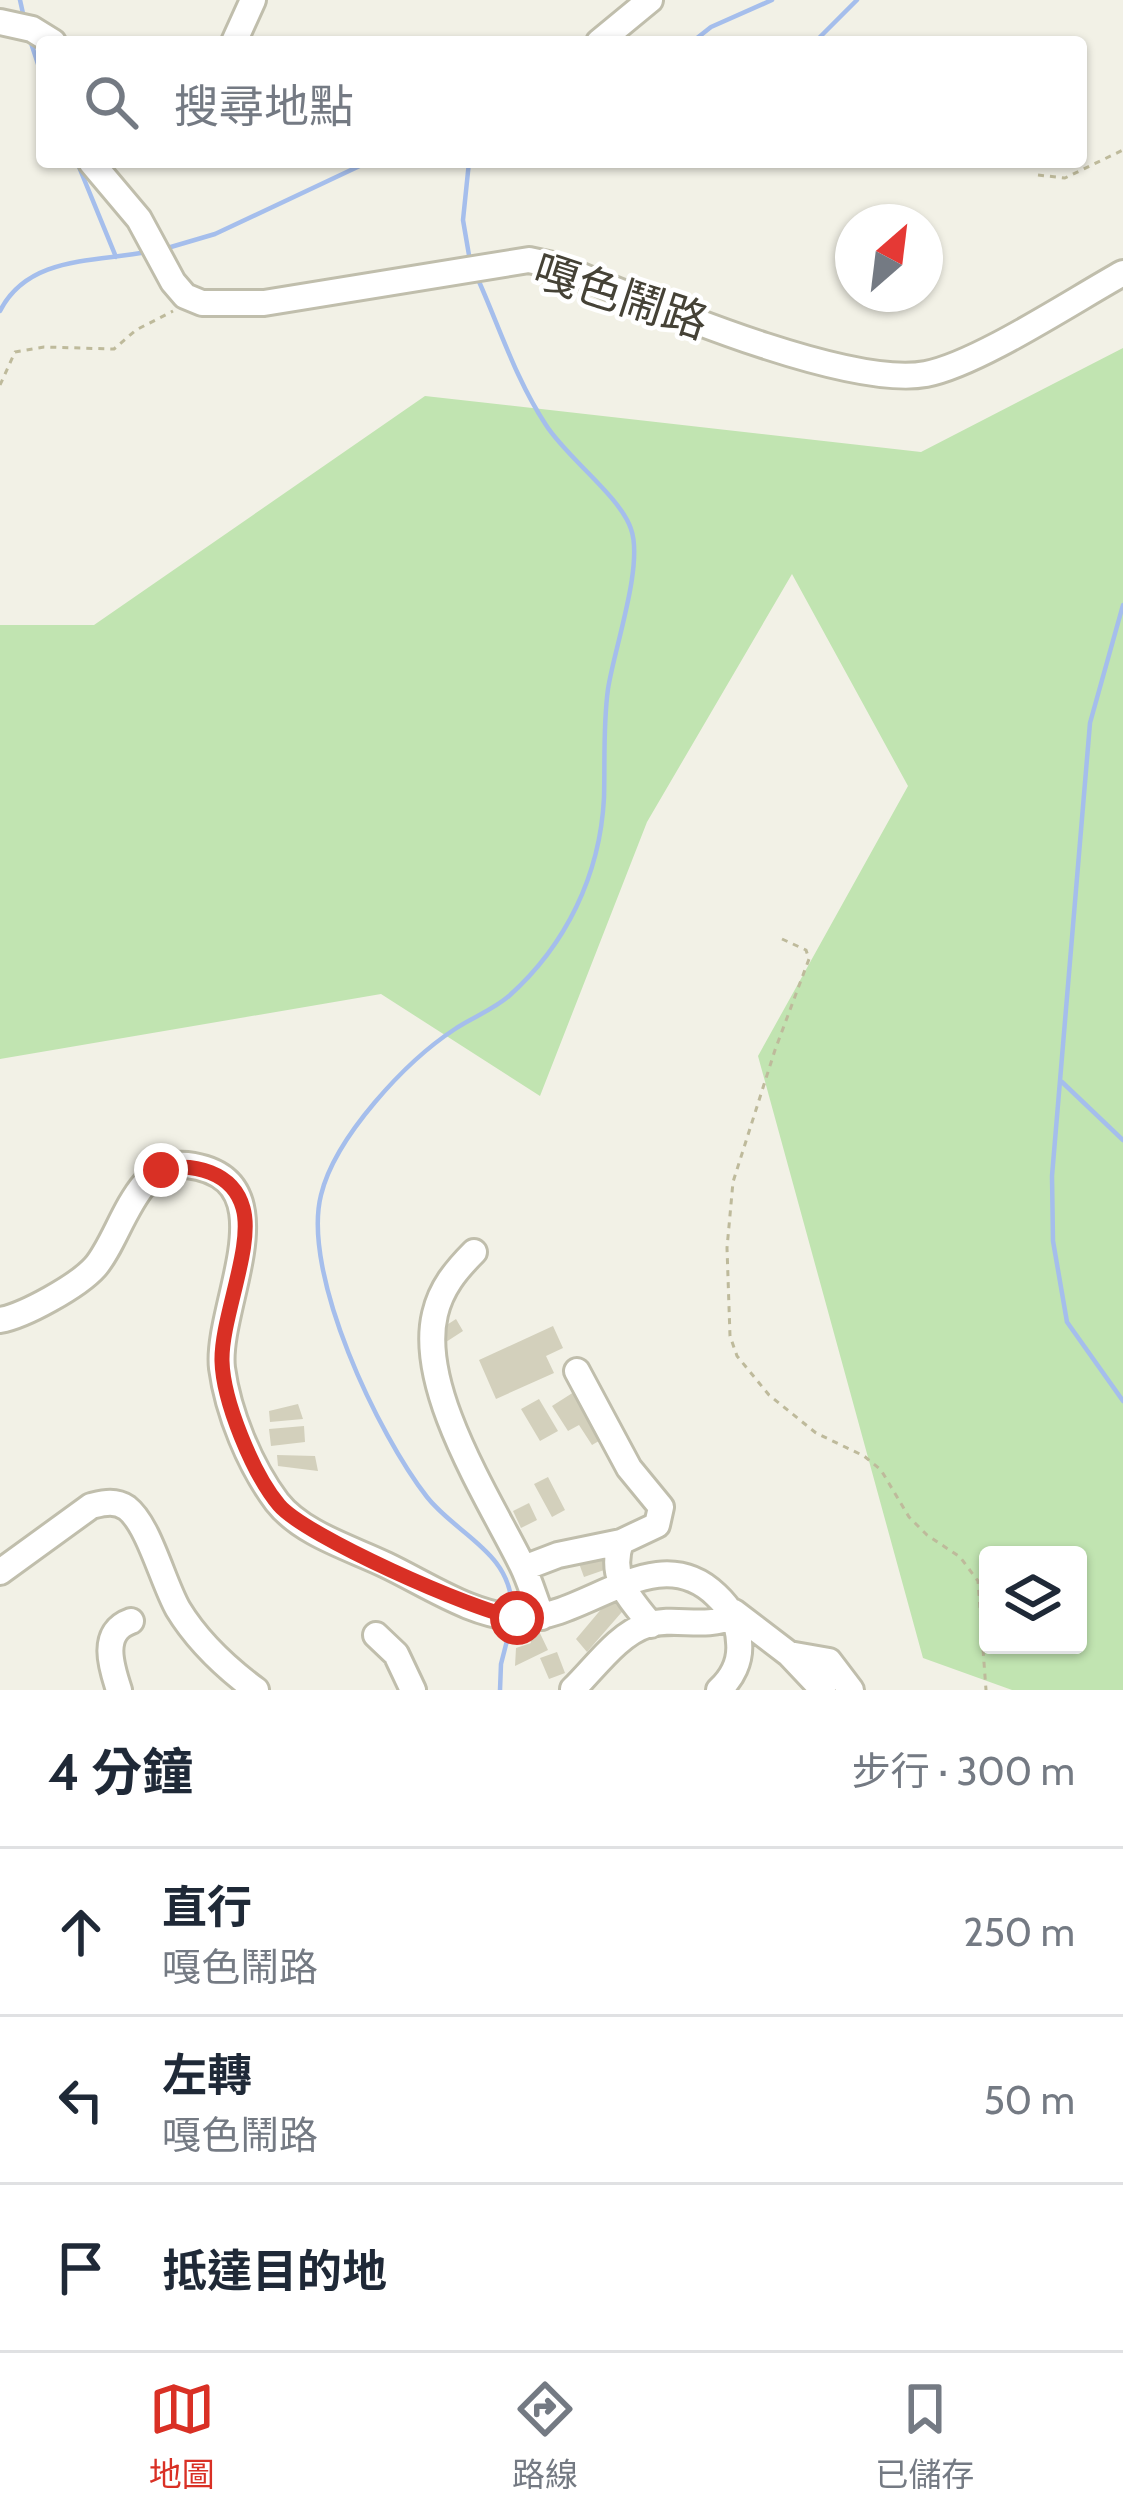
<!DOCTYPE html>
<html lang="zh-TW">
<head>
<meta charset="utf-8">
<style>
	:root { --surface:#fff; --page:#f2f2f3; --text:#1f2937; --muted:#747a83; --line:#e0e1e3; --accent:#d93025 }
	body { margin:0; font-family:Cabin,"Noto Sans TC",sans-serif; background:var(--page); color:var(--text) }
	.controls { position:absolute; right:36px; bottom:36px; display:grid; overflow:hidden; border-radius:12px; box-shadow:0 3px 9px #0004 }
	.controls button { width:108px; height:108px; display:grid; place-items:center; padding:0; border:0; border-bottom:3px solid var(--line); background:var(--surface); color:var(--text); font:60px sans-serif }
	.compass { position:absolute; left:835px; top:204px; width:108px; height:108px; border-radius:50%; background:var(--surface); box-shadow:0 3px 9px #0004; rotate:28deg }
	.stop { position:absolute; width:36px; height:36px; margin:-27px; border:9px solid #d93025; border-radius:50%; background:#fff }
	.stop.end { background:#d93025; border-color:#fff; box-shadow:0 3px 12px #0008 }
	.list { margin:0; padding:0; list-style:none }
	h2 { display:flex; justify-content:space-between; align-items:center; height:156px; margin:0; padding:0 48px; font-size:51px }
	h2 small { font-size:39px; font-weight:400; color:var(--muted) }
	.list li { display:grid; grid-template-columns:78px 1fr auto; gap:36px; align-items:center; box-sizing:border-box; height:168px; padding:0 48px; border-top:3px solid var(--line) }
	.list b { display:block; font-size:45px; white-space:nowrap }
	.list p { margin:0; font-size:39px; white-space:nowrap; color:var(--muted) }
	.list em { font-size:39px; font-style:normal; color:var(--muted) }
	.icon { flex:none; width:66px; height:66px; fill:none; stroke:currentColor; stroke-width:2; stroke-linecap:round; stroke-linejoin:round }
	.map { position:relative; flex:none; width:1123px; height:1690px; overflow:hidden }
	.search { position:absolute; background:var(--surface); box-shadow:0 3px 9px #0004; left:36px; right:36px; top:36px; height:132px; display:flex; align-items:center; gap:30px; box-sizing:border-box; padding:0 42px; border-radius:12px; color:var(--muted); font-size:45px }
	.sheet { height:660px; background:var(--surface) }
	nav { display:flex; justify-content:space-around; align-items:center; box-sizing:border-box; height:168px; border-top:3px solid var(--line); background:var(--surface); font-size:33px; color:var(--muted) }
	nav a { display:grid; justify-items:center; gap:6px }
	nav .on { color:var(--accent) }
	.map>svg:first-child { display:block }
	.green { fill:#c1e4b1; fill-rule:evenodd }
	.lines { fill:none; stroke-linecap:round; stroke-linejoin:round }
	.stream { stroke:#a5beec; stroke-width:4.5 }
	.building { fill:#d3d0bc }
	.minor-casing { stroke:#c0beac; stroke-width:30 }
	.path { stroke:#beba9b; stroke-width:3; stroke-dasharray:6 6; stroke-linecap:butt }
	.minor { stroke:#fff; stroke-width:24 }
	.route { stroke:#d93025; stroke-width:15 }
	.labels { text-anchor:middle; stroke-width:9; stroke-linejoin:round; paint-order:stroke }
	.street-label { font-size:45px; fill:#454236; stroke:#fff }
</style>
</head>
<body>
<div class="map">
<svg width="1123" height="1690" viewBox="0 0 1123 1690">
	<rect width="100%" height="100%" fill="#f2f1e6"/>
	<path class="green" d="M1123,348V1690H1012L923,1658L758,1056L908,786L792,574L647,822L540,1096L381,994L0,1059V625H94L425,396L921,452ZM988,1555H1078V1645H988Z"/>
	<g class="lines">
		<path class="stream" d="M20,0L24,18
			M30,40L42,76
			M692,42L711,27L772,0
			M815,42L857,0
			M77,162L116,257
			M469,162L463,220L470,261
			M164,249L215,234L368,162
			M477,277C499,326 516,380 546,425C567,458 620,496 631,529C644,565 614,649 608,689C603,725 605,762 604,798C600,875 566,945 509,996C493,1010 473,1017 455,1029C406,1061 335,1137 321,1195C301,1274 379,1436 427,1497C457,1535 511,1552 512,1608
			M0,311C28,256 94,262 147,252
			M1123,605L1090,723L1052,1176L1053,1241L1067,1322L1123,1401
			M1062,1082L1123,1140
			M500,1690L501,1664L511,1625"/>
	</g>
	<path class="building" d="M456,1319L463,1331L446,1342L439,1330Z
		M553,1326L563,1348L546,1356L554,1373L496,1399L479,1360Z
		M574,1392L604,1438L592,1445L579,1425L568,1431L552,1406Z
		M539,1399L558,1431L540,1441L521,1409Z
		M298,1404L303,1419L270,1422L269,1411Z
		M304,1426L305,1442L271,1446L269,1429Z
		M277,1455L315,1456L318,1471L278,1466Z
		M548,1477L565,1510L552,1517L534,1484Z
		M529,1503L537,1520L521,1528L513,1511Z
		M600,1550L607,1569L584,1577L577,1558Z
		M621,1598L628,1605L587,1652L576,1639L603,1607Z
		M538,1629L548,1650L515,1666L516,1648L531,1643L527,1632Z
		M557,1652L565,1673L549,1679L540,1658Z"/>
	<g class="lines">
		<defs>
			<path id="minor" d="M0,22L32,29L53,42
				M234,42L253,0
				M599,42L650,0
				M91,162L139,219L173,282L185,296L202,303H264L529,260L557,266C639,299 845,389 926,374C978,364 1074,300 1123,273
				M474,1252C456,1270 441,1288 435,1314C417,1389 490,1500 522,1565C530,1581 535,1600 542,1617
				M0,1320C24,1316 78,1286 95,1267C121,1238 135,1159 187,1165C293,1178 215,1306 222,1368C228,1413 250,1466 277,1502C302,1534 351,1548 386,1565C428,1585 474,1617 521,1618C587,1619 656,1537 716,1595C731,1609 738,1622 739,1642C741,1661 732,1678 719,1690
				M577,1371L629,1468L661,1507L657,1525L621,1542C608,1578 630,1598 651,1625
				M524,1568L558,1555L621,1542
				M0,1572L91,1506C104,1503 115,1500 127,1508C149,1525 163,1583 178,1609C198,1642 225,1667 256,1690
				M734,1612L789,1654L829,1661L851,1690
				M376,1635L396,1654L413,1690
				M789,1654L823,1690
				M573,1689C594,1669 618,1634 647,1625C676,1616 704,1630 733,1616
				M119,1690C111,1666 100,1632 131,1621"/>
		</defs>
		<use href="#minor" class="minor-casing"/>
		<path class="path" d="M1038,175L1065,178L1123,150
			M0,385L15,352L44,347L114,349L136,330L173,311
			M782,939L806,950L809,959L775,1050L733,1182L727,1248L730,1336L737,1356L769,1395L816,1433L864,1456L881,1470L909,1517L927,1535L960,1557L978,1581L986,1690"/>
		<use href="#minor" class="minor"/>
	</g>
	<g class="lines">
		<path class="route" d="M161,1170C193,1162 233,1172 243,1208C254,1246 221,1318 222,1361C223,1401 253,1474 279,1505C305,1536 474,1611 517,1618"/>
	</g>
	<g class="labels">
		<g class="street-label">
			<text transform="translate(621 296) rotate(18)" y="16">嘎色鬧路</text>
		</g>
	</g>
</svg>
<div class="controls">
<button><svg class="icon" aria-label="layers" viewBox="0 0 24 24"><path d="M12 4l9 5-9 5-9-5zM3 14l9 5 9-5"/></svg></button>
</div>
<svg class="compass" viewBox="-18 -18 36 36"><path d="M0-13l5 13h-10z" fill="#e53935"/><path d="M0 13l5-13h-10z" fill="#747a83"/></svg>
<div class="stop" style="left:517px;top:1618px"></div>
<div class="stop end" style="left:161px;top:1170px"></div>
<div class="search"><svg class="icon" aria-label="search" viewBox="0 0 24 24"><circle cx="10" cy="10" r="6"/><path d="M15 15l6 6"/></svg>搜尋地點</div>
</div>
<section class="sheet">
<h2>4 分鐘<small>步行 · 300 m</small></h2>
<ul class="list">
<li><svg class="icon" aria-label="ahead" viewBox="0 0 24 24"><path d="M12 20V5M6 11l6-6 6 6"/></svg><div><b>直行</b><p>嘎色鬧路</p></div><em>250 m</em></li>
<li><svg class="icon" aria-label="left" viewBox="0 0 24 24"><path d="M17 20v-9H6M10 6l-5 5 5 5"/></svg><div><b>左轉</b><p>嘎色鬧路</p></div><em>50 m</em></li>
<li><svg class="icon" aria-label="arrive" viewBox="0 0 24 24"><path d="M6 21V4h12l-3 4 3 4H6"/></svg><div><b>抵達目的地</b></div></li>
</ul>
</section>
<nav>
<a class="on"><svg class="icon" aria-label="map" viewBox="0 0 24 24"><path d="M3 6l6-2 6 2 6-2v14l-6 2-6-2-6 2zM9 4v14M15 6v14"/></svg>地圖</a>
<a><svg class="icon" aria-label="directions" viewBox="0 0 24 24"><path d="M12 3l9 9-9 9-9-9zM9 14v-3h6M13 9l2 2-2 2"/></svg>路線</a>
<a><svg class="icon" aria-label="saved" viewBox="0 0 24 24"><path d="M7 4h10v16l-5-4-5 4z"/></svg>已儲存</a>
</nav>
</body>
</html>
